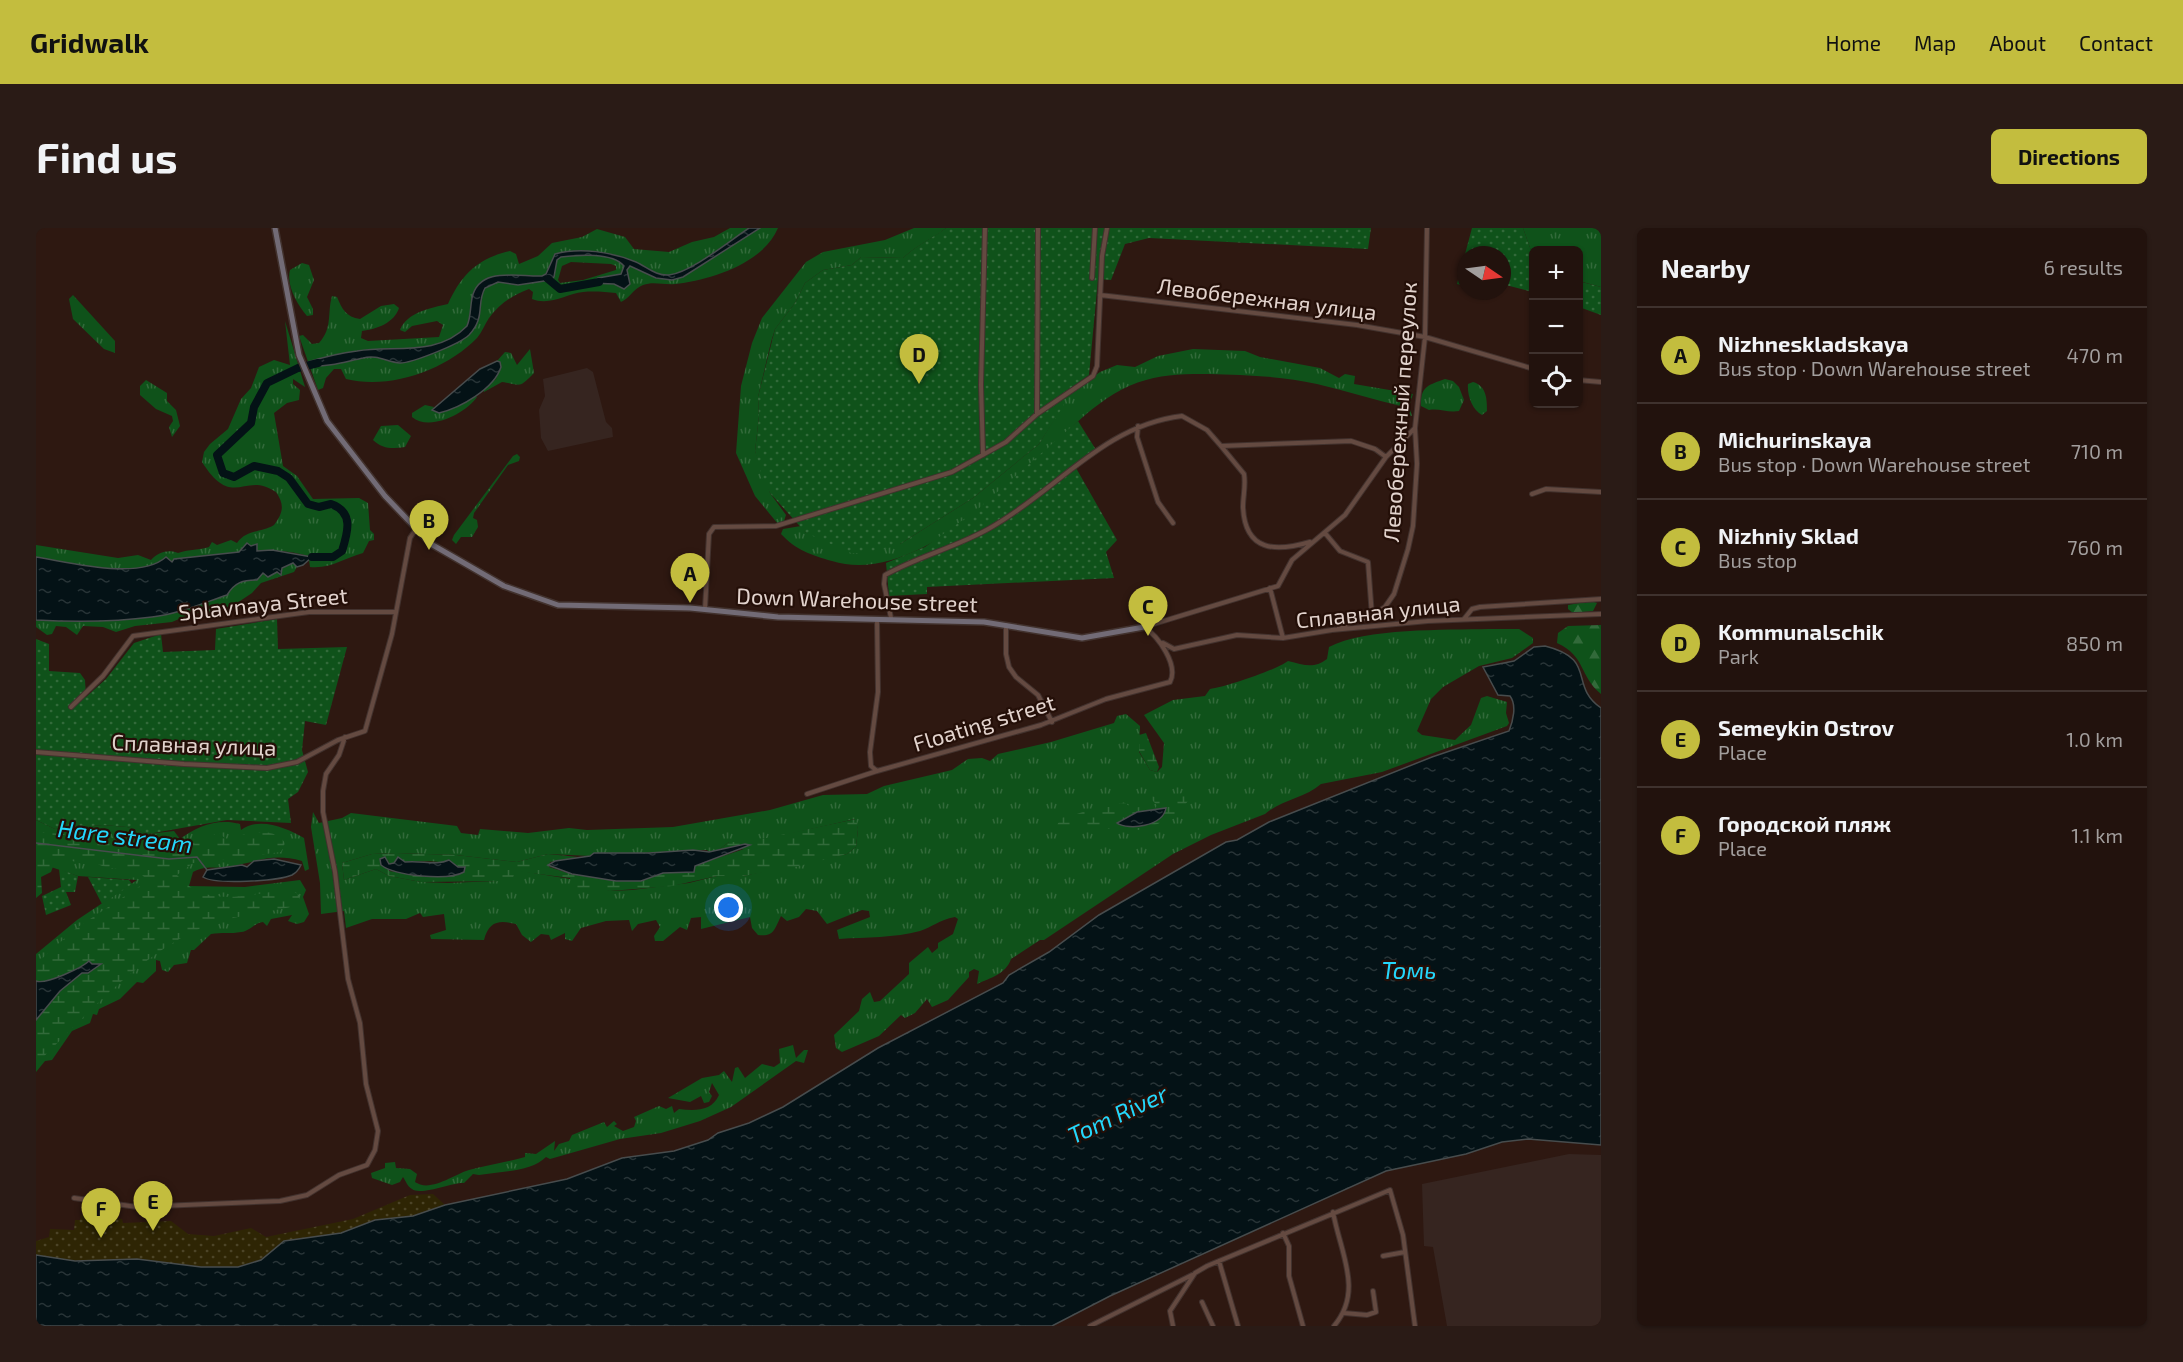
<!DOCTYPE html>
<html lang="en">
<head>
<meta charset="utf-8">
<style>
	:root { --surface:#22120d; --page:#2a1b16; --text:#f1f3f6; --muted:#a29e9d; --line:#3f322e; --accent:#c3bd3e }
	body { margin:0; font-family:"Exo 2",sans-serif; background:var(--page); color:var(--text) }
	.controls { position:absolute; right:18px; top:18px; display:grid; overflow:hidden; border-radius:9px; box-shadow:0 2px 4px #0004 }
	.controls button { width:54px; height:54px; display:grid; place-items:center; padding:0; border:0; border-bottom:2px solid var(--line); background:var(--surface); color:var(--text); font:30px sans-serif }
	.compass { position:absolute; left:1421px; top:18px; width:54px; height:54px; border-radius:50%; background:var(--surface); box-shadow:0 2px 4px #0004; rotate:103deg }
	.you { position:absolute; left:693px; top:680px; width:21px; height:21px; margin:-15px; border:4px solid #fff; border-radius:50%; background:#1a73e8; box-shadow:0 0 0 9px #1a73e833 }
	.badge { display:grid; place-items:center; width:39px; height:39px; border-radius:50%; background:var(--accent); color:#111; font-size:20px; font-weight:700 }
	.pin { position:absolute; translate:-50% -50px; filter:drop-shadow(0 2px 3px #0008) }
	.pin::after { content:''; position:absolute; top:32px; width:21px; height:18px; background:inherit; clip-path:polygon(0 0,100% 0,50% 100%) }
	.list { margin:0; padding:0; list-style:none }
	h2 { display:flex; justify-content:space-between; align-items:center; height:78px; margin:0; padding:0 24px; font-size:26px }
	h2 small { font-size:20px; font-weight:400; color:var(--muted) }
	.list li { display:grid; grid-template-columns:39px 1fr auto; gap:18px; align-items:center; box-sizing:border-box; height:96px; padding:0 24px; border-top:2px solid var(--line) }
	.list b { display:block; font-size:22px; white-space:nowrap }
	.list p { margin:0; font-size:20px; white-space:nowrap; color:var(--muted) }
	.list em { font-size:20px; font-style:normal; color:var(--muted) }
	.icon { flex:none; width:33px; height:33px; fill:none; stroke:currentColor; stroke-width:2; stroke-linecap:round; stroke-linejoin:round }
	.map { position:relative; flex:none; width:1565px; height:1098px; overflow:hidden; border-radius:9px }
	header { display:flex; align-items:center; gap:36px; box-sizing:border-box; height:84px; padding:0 30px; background:var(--accent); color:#111 }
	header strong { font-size:28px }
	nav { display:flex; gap:33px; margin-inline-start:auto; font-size:21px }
	.intro { display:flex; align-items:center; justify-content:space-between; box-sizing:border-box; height:144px; padding:0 36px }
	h1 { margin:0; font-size:42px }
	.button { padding:15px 27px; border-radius:9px; background:var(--accent); color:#111; font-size:21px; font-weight:700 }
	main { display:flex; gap:36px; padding:0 36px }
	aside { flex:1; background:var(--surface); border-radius:9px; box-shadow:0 2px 4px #0004 }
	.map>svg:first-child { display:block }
	.industrial { fill:#362520 }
	.grass { fill:url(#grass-tufts); fill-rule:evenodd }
	.forest { fill:url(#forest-firs) }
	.wetland { fill:url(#wetland-marsh); fill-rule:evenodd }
	.sand { fill:url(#sand-dots) }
	.garden { fill:url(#garden-dots) }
	.water { fill:url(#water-ripples); stroke:#474c4d; stroke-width:1.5 }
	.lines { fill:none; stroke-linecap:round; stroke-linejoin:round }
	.stream { stroke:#474c4d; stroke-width:1.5 }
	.river { stroke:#041216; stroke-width:8 }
	.street-casing { stroke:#42322e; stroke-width:6 }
	.secondary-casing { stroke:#42322e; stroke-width:8 }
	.street { stroke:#644a41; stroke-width:4 }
	.secondary { stroke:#726b76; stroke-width:5 }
	.labels { text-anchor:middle; stroke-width:4.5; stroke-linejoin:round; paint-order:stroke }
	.street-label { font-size:22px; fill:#e2d3cd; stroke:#240f08 }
	.water-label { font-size:24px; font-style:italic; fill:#24d7fb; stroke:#240f08 }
</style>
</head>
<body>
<header>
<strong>Gridwalk</strong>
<nav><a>Home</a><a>Map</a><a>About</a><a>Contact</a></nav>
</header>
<div class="intro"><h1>Find us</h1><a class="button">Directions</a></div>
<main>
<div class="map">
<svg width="1565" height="1098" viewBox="0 0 1565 1098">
	<defs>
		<pattern id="grass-tufts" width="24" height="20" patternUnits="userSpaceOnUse" patternTransform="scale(1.5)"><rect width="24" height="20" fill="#0f521a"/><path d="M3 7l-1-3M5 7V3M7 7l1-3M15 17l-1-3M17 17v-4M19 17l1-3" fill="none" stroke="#326a3a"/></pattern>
		<pattern id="forest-firs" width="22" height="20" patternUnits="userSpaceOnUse" patternTransform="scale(1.5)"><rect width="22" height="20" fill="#0f521a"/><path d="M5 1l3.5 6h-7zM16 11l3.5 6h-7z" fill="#326a3a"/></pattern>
		<pattern id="wetland-marsh" width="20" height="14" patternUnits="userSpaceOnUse" patternTransform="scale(1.5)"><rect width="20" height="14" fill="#0f521a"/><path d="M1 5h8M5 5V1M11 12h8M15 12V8" fill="none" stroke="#326a3a"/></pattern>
		<pattern id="sand-dots" width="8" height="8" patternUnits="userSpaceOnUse" patternTransform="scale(1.5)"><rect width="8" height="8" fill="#2e2504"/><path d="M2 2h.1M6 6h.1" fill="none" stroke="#4c4427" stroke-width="1.8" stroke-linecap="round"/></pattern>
		<pattern id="garden-dots" width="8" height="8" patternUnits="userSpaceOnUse" patternTransform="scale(1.5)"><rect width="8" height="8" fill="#0f521a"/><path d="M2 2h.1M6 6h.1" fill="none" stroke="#326a3a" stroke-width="1.8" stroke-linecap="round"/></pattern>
		<pattern id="water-ripples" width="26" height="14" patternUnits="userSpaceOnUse" patternTransform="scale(1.5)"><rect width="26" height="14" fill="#041216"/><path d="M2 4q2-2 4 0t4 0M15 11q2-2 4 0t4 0" fill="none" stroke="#283437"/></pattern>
	</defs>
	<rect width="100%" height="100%" fill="#2e1811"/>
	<path class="industrial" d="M551,140L557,144L570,194L576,200L577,209L512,223L505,210L503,182L509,168L507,151Z
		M1533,926L1565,927V1098H1411L1397,1019L1388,1018L1386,956Z"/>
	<path class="grass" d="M694,0H742C727,36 674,52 639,56C628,57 617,53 607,57C597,61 594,70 585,74L580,65C570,64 558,63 547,64C530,66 514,78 496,71L497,64L493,61C477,67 463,76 453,90C449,96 446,104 441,110C410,142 354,162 310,151L305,141H298L290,150L287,160L282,162L263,108L267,107L276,116L283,115C297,100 291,85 296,68L301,69C306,81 310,89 324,91L345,78L358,76L363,80C358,95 341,101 326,103L325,110L332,113L403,109L407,97L401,93L376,98L369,104L364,102C371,84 395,80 412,76C425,47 442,30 474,23L480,26L483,36L502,28L516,15L546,9L561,1L589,9L598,21L633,24L656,14L678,9ZM535,34L575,36L580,38V42L547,52L524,55L522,52L526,38Z
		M878,0H910C895,12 882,16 867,30L825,29L816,37L787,42L769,55L759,75L739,101L735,114L722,169L723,188L719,223L734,265L750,287L748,293L742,296L719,268L700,225L705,158L716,115L726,90L770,34L787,24L849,12Z
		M1487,0H1565V59L1543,53L1542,22H1498L1497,28Z
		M266,35L273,37L278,52L271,69L277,81V87L271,88C261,76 250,57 254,42Z
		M37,67L79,113V125L68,121L37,91L33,71Z
		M249,93L269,159L257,151V156L264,162L263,172L251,175L238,185L247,238L261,248L277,271L323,270L332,275L334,302L338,306V312L333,313L327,325C308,330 295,341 274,339L273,332L275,329C229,314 184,330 138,331L137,334L130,329C103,353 33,334 0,329V317L82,330L102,327L115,332C122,324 133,321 142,325C154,321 163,322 173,319L176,314L181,317L195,312L201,315C211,301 225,305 238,297C247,285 249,277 240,264C208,242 197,283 166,234L168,224L174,216L192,201L205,171L215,160L223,139L238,132L254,137Z
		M494,121L498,145C482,161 486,157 466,154L448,164L447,161L460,151L464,134L461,133L469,124L475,125L481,137Z
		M1157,121L1209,123L1224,129L1284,140L1303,150L1309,146L1319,148L1318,156L1377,166L1373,178L1376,188L1370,186L1369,179C1339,172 1310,163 1281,156C1246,148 1209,147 1173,146C1152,146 1130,146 1110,152C1065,164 1031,205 998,235C949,280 867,355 796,333C775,327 760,322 745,306L747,301L765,298L770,305L864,316L937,270L1003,216L1027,177V171L1064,144L1081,137L1099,139L1122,128Z
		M1409,151L1417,153L1423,159L1428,172L1423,183C1412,185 1403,180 1393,182L1385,178C1384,158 1393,157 1409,151Z
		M110,152L131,165V173L140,182L144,198L136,209L133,199L137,193L136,188L120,181L104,167V158Z
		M1437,154C1451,158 1451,172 1451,183L1446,187C1436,182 1431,167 1432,156Z
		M438,167L441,169C430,185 394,204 376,189V185L389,177L398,179L396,182L422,178Z
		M362,197L375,208L369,219C357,221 346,221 337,212L345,198Z
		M481,226L484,229L483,233L472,237L438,285L437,290L441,292L442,299L436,309H425L420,316L416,312L418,307L477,228Z
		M257,335L261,339L258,344L225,355L216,365L201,375L177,386L159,384L136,394L99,398L80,404L67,399L47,398L41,407L30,399L20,398L16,406L11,407L0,399V392L60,393L118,389L148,382L206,352H221L226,345L232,348Z
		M1453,401H1483L1497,410V415L1476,430L1443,438L1407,459L1395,471L1381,503L1386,507L1419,512L1435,497L1445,470L1451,468L1471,474L1470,485L1473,495L1471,498L1346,544L1285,556C1269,570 1245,572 1229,586L1175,607L1137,626L1008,712H1004L975,731C970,746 954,750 941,756L943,743L938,741L933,744V749L912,772L896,779L891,771L879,785L869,790L865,787L843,808L806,824L800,820L798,807L823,783L826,771L834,764L838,774L844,773L873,746V735L892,719L896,725L902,720V715L917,706L922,691L919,689C902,692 897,699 884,703C858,710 830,709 803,711L801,702L834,689L833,683L826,682L791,696L781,683L770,681L763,689L751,693L745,688C738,702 738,709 722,707L716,700L714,689L665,701V689L655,690L651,702L644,699L627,713H619L618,708L624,699L620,692L602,696L596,703L593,692L570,693L545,700L536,713L529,711V705L515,712L513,707L505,706L495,714L486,707L480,696C463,692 453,693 448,712L395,711L394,707L410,702L408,686L387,689L384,685L370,691H336L310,700L308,683L285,686L284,655L275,599L277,584L283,595L306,590L315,585L421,598L425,605L442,607L444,601L492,605L533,600L551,602L637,599L734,582L787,567L831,566L848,558L916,542L932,531L946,530L954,533L962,526L1015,514L1078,495L1081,488L1090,486L1104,498L1103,524L1114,542L1121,544L1126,539L1128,515L1108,487L1137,472L1169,468L1174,461C1190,459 1240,442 1252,433C1268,437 1278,441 1291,431L1293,419C1329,400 1410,402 1453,401ZM819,591L822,601L820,619L811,626L707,648H681L653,655L596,662L574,663L534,651L479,642L461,653L412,655L385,654L353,648L340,641L308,652L306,635L336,626L360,625L420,627L481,634L512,626L554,628L558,625C596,628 633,622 671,622L673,624L681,623L693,614H717Z
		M0,592L19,601L67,597L91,599L112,606L138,603L144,611C161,598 182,590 204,596L205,602C223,588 251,600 268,610L273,641L269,643L266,633C234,624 220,635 190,639C175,641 172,637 157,644L153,658L209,659L264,652L270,662L267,669L273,686L268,694L261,696L252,693L256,687L235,691L231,698L227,694C218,695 214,703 205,704C195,706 185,704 175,706L158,722H155L151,735L138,737L132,744L126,742L124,733L120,732V743L107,755L101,754L84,771L63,781L61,787L57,786L54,795L36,803L16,832L9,833L0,844V726L41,692L101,652L42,648L0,634Z
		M757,817L760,830L768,822H772L768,835L760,833L695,879L664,893L625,905L584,911L514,931L510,929C495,944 465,943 443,947L437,946L428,955C417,954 385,968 376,961C371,958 370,953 367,949L364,954L356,957L336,950L335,945L349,940V935L359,934L360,940L374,941L381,946L379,954C394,965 419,946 433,942C451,937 471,934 489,929V925L500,926L519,913L518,923L523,916L533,913L536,907L568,894L571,899L578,893L581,896L578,898L587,903L598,899L600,893L598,889L623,878L630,881L636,878L638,885L643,881C660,883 676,883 683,867L676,855L673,864L676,868L673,874L668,875L665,868L654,874L632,870L666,850L683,847L688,843L696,854L699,840L702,839L709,850L726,836L738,839L744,835L743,821Z"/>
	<path class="forest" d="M1555,373L1561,375L1557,383L1537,385L1532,381V377Z
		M1565,397V466C1543,448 1550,428 1521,415L1522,405L1532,398Z"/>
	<path class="wetland" d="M1110,505L1123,539L1121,544L1114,542L1103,523V507Z
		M1147,565L1154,570C1140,592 1109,605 1082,603C1075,602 1070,599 1064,598C1054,597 1046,601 1036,597L1029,601L1020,598L1029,586L1038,587L1061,579L1089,575L1096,580L1104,579L1109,582L1081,595L1088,599L1130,580L1119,581L1121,577L1115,571L1116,568L1125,571Z
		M820,591L822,601L820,619L811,626L759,639L707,648H681L636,658L574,663L537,660L534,650L479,643L476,653L385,654L353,648L340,641L308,652L306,635L336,626L360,625L420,627L481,634L512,626L542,629L514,634L513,639L535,646L580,653H605L627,645L658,644V638L708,621L681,623L693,614H716L720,610L726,611ZM352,630L353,636C374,634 404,630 422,639L424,647H379L353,643Z
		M0,604L27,606L42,604L119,618L167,614L182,604L190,611C208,607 237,596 249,615L245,624L157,635L141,647C172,683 214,664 255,662L263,667V672L259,678C229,685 198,687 170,698C104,725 50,788 0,836V792L24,763L46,745L61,739V735C41,738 24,752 4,755L0,753V736L39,701L107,656L110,650C94,638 73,644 58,634L46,636L21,628L15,644L5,649L6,665L0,670Z"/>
	<path class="sand" d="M397,966L409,977L377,988L339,992L305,1005L248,1013L225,1032L202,1039H165L101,1031L39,1033L0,1027V1013L13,1009L14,1001L38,1002L39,992H44L45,987L86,991L87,995L135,993L152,1006L178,1008L215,1000L230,1009L317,991L374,967Z"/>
	<path class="garden" d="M910,0H1335L1332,21L1113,10L1089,16L1075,52L1062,51L1053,147L1026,166L1028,177L1003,216L937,270L864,316L836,325H815L770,305L734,265L726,249L719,223L723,188L722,169L739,101L759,75L769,55L787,42L816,37L825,29L867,30C882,16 894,12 910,0Z
		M1436,0H1487L1497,28V64L1466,56V27H1430V58L1421,56Z
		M1542,53L1565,59V87L1543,79Z
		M1042,193L1062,225L1040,240L1081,312L1070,324L1078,350L891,359V366L853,368L850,335L889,319L942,281Z
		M241,391L242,421L311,419L290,497L269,493L266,522L272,544L262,564L252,571L255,595L191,592L112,606L91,599L67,597L19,601L0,592V411L13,416V443L44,445L49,452L50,469L70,451L98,415L125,406L127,424L179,422L180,401Z
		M23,641L42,648L39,664H30L35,677L10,687L6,668L25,659Z
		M52,649L93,652L96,656L66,676Z"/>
	<path class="water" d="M713,0H724L647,49L636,52L620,50L594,38L591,42L594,56L588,61L578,56L554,55L562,50L585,46L588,38C576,24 543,27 525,29L521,32L518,49L515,52L482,57L462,54L449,60C440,76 450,89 433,107C424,116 376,135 364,135C351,134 341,126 327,130C308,134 294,139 273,138L272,134C288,129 305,125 321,123C358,117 401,129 431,98C435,89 434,80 436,70C443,38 482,49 506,48L510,46L519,26C544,19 576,24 600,34C611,39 620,48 633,47C656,44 693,13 713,0Z
		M461,133L464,134L465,139C458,161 424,180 403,185L396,182L444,141Z
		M211,315L215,318L221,316V323L236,322L276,329L267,337L261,339L257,335L246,340L245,347L241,344L232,349L227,345L221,352C207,352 199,354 191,367C167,375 142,386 116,389C78,394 38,394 0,392V329C33,334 103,353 130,329L136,334L138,331L203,324Z
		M1509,418C1562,431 1532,457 1565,480V917L1492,911L1466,914L1430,926L1350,943L1074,1068L1016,1098H0V1027L39,1033L101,1031L165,1039H202L225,1032L248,1013L305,1005L339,992L377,988L409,977L531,951L586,930L638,923L672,912L682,905L713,895L747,879L842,820L967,755L973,747L1013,724L1063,687L1190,614L1201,612L1233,594L1396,529L1473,503C1477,493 1481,477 1474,468L1462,467L1447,439L1478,433L1498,419Z
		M1130,580C1127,598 1093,603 1081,595L1101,584Z
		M709,616L714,617L659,638L658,644L627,645L605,653H580L536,646L512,637L519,633L554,628L558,625H613L657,622L673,624Z
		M349,629L353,636L358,635L362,629L369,634C385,632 400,638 413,632L422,639H429L428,644C412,653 359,648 345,637L344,631Z
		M238,631L265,637C263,641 260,645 256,647C242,653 179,657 167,649L171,642L206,637L211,639L218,633Z
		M53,733L56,736H65L52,745H46L24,763L0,792V753C10,757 47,739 53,733Z"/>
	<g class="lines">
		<path class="stream" d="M0,615L133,631L161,629L171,642"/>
		<path class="river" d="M512,51L524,61L563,54
			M276,329H297L306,323C312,304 318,284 295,276L283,279L272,276L253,250L242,243L218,238L198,249L187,245L181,227L215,195L218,179L231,155L262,140L282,135"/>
		<defs>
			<path id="street" d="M1056,50L1059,0
				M1064,67L1321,97L1389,109L1498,141
				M1542,152L1565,154
				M1001,186L1002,0
				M1102,198L1101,209L1122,274L1137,295
				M1185,218L1208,246C1210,257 1207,268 1207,279C1209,324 1240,324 1274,314
				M947,227L945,157L949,0
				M1496,266L1510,261L1565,264
				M1289,305L1304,323L1332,334L1336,388
				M1234,360L1247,410
				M669,381L673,306L678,299L740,298L916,244L970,214L1001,186L1057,148L1061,138L1066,28L1071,0
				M855,390L848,356L849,347C883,328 921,319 954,300C1020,263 1068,197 1146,188L1171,202L1185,218L1315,213L1339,221L1350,229
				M1428,391L1436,381L1444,379L1565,371
				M970,397V426L973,439L980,449L1002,467L1016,494
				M1108,399L1242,358L1256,332L1309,287L1350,229L1379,200
				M1303,399L1335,388L1349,379L1358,366L1372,321L1377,298L1381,236L1379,200L1389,109L1391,0
				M1127,415L1138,421L1201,407L1247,410L1296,402L1392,393L1565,386
				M35,479L67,448L97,408L273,384H360
				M0,524L148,536L231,540L261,534L302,512L329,503L356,406L374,310L380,301
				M841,543L835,538L834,524L842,464L841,391
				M771,566L841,543L1005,497L1070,471L1134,454C1143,437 1122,408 1108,399
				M38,970L101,979L244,973L271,967L303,947L331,937L339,922L342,903L330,856L324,795L312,751L299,644L287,584V563L290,546L303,527L309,509
				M1297,984C1304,1024 1328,1063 1298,1098
				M1247,1005L1253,1018V1048L1267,1098
				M1347,1028L1369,1024
				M1183,1033L1202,1098
				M1166,1074L1177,1098
				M1308,1085L1331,1087L1340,1084L1337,1063
				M1054,1098L1156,1047
				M1137,1098L1134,1083L1159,1045L1171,1038L1354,962L1367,1007L1379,1098"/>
			<path id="secondary" d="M239,0L263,127L291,193L349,268L395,316L468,358L522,377L654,380L742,389L948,394L1046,410L1108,399"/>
		</defs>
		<use href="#street" class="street-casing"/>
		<use href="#secondary" class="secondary-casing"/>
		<use href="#street" class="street"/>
		<use href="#secondary" class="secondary"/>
	</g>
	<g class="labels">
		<g class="street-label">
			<text transform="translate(1231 71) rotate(7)" y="8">Левобережная улица</text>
			<text transform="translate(1364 184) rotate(-86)" y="8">Левобережный переулок</text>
			<text transform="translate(821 372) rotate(2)" y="8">Down Warehouse street</text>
			<text transform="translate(227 376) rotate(-6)" y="8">Splavnaya Street</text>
			<text transform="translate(1342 384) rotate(-6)" y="8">Сплавная улица</text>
			<text transform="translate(948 495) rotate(-17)" y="8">Floating street</text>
			<text transform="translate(158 517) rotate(2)" y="8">Сплавная улица</text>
		</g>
		<g class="water-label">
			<text transform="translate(89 609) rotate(7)" y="8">Hare stream</text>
			<text x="1373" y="751">Томь</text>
			<text transform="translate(1082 887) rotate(-25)" y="8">Tom River</text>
		</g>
	</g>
</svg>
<div class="controls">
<button>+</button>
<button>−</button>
<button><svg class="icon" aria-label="locate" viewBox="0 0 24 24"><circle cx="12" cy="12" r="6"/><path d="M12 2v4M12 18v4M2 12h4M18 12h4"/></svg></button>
</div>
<svg class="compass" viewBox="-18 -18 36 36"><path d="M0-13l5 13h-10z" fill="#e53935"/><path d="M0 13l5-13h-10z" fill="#a29e9d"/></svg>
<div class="you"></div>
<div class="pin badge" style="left:654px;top:375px">A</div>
<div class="pin badge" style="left:393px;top:322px">B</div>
<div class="pin badge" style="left:1112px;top:408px">C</div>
<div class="pin badge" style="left:883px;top:156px">D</div>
<div class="pin badge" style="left:117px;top:1003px">E</div>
<div class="pin badge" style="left:65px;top:1010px">F</div>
</div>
<aside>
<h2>Nearby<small>6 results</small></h2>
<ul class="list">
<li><span class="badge">A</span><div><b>Nizhneskladskaya</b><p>Bus stop · Down Warehouse street</p></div><em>470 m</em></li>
<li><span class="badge">B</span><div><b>Michurinskaya</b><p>Bus stop · Down Warehouse street</p></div><em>710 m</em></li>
<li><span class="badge">C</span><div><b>Nizhniy Sklad</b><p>Bus stop</p></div><em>760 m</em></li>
<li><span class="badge">D</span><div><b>Kommunalschik</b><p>Park</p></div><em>850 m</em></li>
<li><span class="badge">E</span><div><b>Semeykin Ostrov</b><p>Place</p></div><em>1.0 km</em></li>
<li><span class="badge">F</span><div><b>Городской пляж</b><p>Place</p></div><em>1.1 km</em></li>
</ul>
</aside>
</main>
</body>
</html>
